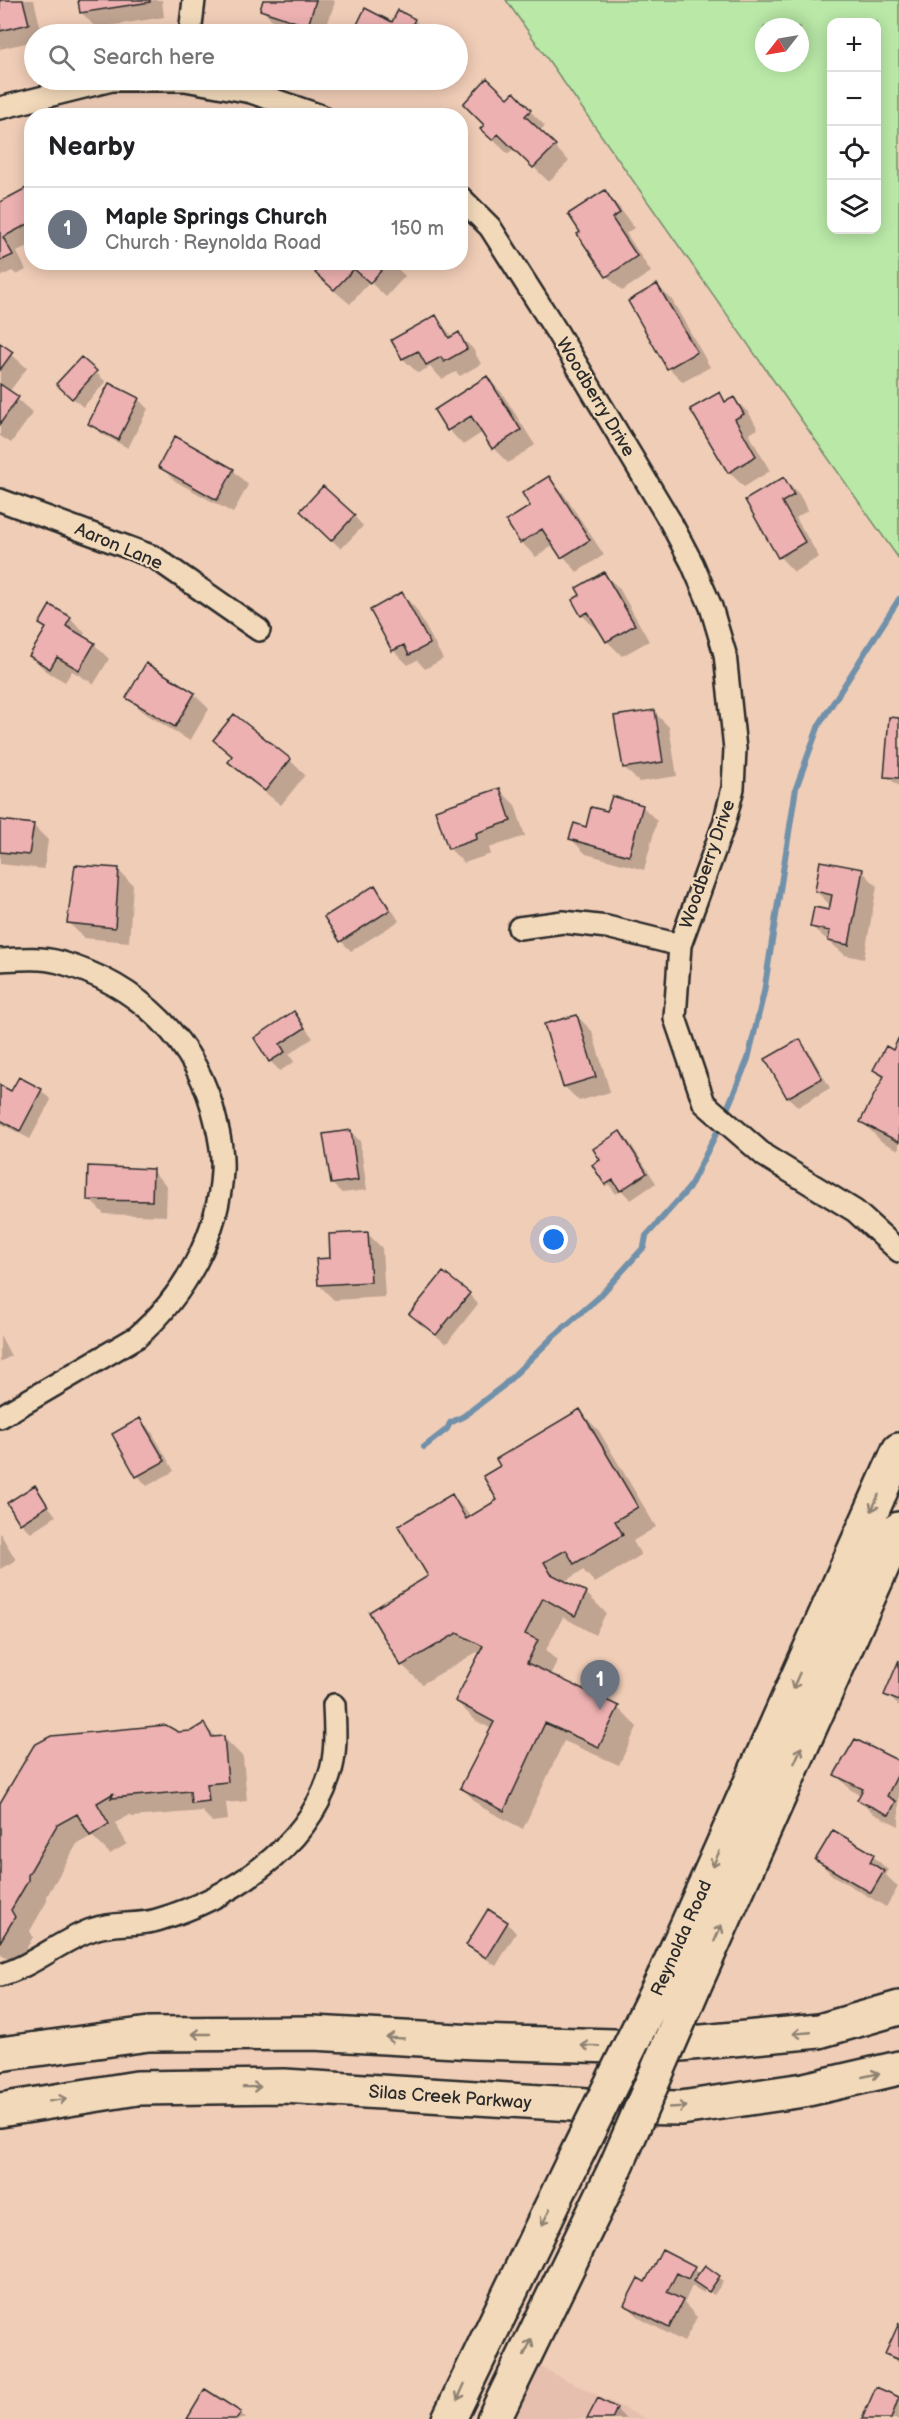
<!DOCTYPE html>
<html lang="en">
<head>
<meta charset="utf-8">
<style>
	:root { --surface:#fff; --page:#f2f2f2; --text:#202124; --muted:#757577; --line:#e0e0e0; --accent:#7c3aed }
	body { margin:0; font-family:"Balsamiq Sans",sans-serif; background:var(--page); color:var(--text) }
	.controls { position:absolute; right:18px; top:18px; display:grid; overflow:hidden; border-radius:12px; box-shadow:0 3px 15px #0003 }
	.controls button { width:54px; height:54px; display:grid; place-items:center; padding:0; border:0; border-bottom:2px solid var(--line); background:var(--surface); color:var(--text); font:30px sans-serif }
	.compass { position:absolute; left:755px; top:18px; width:54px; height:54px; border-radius:50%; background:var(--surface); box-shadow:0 3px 15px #0003; rotate:239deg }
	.you { position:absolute; left:554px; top:1240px; width:21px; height:21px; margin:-15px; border:4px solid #fff; border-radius:50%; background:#1a73e8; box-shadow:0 0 0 9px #1a73e833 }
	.badge { display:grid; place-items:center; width:39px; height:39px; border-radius:50%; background:var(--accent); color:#fff; font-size:20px; font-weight:700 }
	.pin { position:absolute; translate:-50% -50px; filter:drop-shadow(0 2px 3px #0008) }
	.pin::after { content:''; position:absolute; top:32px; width:21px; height:18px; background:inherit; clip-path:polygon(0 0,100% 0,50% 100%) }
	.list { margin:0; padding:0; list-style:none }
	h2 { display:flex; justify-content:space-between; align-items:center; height:78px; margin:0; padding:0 24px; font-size:26px }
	h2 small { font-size:20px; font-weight:400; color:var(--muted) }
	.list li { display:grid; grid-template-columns:39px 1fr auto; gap:18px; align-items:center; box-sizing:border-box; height:84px; padding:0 24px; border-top:2px solid var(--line) }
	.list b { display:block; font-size:22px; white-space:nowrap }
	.list p { margin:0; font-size:20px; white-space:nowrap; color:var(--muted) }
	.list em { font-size:20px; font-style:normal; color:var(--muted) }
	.icon { flex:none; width:33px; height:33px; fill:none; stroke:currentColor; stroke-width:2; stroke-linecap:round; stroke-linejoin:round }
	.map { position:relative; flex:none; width:899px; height:2419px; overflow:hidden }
	.search { position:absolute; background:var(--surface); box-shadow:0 3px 15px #0003; left:24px; top:24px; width:444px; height:66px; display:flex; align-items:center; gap:15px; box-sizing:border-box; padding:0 21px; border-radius:33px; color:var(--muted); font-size:22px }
	.panel { position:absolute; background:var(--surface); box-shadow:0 3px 15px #0003; left:24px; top:108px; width:444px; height:162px; border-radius:24px }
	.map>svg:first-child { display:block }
	.built { fill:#e7bfaf }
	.green { fill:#b9e8a7; stroke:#728a69; stroke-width:1.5; fill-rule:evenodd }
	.shadow { fill:#0003 }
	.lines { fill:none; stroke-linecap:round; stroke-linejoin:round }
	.stream { stroke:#7191aa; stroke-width:6 }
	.building { fill:#ecb1b0; stroke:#2b2b2b; stroke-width:1.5 }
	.street-casing { stroke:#2b2b2b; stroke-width:26 }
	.primary-casing { stroke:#2b2b2b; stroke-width:38 }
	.street { stroke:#f2d9ba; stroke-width:21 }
	.primary { stroke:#f2d9ba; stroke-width:33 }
	.primary-bridge-casing { stroke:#2b2b2b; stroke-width:38; stroke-linecap:butt }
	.primary-bridge { stroke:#f2d9ba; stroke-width:33 }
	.oneway { stroke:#8e8272 }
	.labels { text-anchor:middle; stroke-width:4.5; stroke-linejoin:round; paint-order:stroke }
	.street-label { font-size:18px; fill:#2b2b2b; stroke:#f2d9ba }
</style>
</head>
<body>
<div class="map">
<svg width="899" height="2419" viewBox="0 0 899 2419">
	<rect width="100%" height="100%" fill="#f0cdb7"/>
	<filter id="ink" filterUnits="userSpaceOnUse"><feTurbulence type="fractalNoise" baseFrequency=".0167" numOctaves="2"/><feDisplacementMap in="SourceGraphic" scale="12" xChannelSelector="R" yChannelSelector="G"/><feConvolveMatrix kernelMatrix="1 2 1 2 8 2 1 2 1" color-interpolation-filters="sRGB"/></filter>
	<g filter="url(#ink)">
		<path class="built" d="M522,2358L646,2419H494Z"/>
		<path class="green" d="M506,0H899V559ZM832,22H876V230H832ZM764,27H800V63H764Z"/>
		<path class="shadow" d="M0,0H34L42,34H34V41L0,49Z
			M80,0H162L164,17L96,28L82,13Z
			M265,0H333L335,2L324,34H306L277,25L262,10Z
			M414,20L429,34H359L356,31Z
			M412,80H431L427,87Z
			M514,95L545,126L539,131L569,161L549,182L514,148L508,154L482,129Z
			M30,188L32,244L17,252L26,270L17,275L12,271L0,277V203Z
			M605,192L619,207L634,228L626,233L651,272L622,291L607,276Z
			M326,262H391L405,276L386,297L370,282L350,304L331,288Z
			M657,285L672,300L710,367L683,382L669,368Z
			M435,317L453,337L458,334L473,349L481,364L460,376L456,372L442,379L430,367L418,373L403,359L393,340Z
			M0,344L27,368L9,392L33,413L11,443L0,436Z
			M81,359L106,382L83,407L68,394Z
			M487,378L502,393L535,445L508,463L493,448L483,432L463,445L449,430Z
			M110,385L139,400L148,409L128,448L100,433L90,423Z
			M719,394L728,402L734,399L749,413L758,429L749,434L770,471L744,487L729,472Z
			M160,466L233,470L248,485L233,513L175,481Z
			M549,478L563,493L604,555L577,572L554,545L536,557L521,542L532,506Z
			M784,479L799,494L808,510L796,518L819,557L794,572L780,557L747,501Z
			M302,511L354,516L363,526L341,549Z
			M604,574L619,588L649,641L622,656L607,641L600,629L597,630L582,615Z
			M402,594L416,609L443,659L425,669L417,660L408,665L393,650Z
			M70,618L85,633L82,637L94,644L109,659L94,684L72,671L65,682L46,671L31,656L46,630L41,624Z
			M194,694L209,709L190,741L143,712L128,697Z
			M654,712L669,727L677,776L639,782L624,767Z
			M899,719V786L886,776Z
			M215,740L290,760L305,775L281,805L245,777L230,762L233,758Z
			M500,790L515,805L525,836L489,848L491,854L464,863L449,848Z
			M642,806L657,821L644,870L586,854L571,839L587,829Z
			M0,821L33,825L48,840L44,869L0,864Z
			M118,870L133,885L129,942L84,938L69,923Z
			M862,871L877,886L864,959L845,955L812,927L830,912L831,906L816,891Z
			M374,887L384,897L399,921L351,951L341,941Z
			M294,1013L313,1038L289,1054L294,1062L280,1071L270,1061Z
			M577,1016L592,1031L610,1092L579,1101L564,1086Z
			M799,1041L809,1051L830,1088L798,1107L788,1097Z
			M899,1041V1150L882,1142L862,1122L884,1079L875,1070L893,1052Z
			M0,1086L12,1093L41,1090L51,1100L30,1139L0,1123Z
			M350,1131L360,1141L367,1190L342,1193L332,1184Z
			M620,1133L630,1143L656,1183L631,1200L622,1191L616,1194L595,1166L602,1161Z
			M152,1171L167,1186L166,1216L104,1214L89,1199Z
			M367,1233L382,1248L385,1297L334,1300L319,1285L332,1260Z
			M469,1294L478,1304L446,1344L411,1314Z
			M0,1335L11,1356L0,1362Z
			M580,1411L599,1431L656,1527L633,1541L641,1555L595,1583L583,1570L564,1582L586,1593L606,1613L595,1635L563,1617L546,1650L557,1661L550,1675L618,1708L637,1727L619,1765L564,1741L523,1829L481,1807L462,1788L492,1729L476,1721L456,1701L481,1653L477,1652L422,1684L402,1665L452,1496L471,1516L499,1501Z
			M140,1420L150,1429L174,1471L147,1486L138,1476Z
			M34,1487L56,1516L31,1533L21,1523Z
			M0,1533L16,1560L0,1569Z
			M899,1663V1706L886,1694Z
			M204,1725L217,1738L223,1737L243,1757L247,1801L226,1803L228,1820L212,1822L202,1811L132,1817L130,1815L115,1823L127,1844L110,1854L92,1836L77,1844L47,1896V1901L30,1931L33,1937L17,1965L0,1954V1806L178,1733L191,1732Z
			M899,1763V1826L874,1814L859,1799L861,1795L851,1790L836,1775Z
			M833,1832L873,1856L888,1870L886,1875L898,1887L886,1907L832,1875L817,1860Z
			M507,1923L516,1933L496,1966L467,1945Z
			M662,2251L694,2268L700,2274L719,2277L723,2282L714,2295L705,2289L704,2293L692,2286L684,2303L697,2317L684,2342L641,2319L626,2305L646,2284Z
			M899,2327V2364L887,2354Z
			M877,2389L899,2399V2419H863Z
			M205,2391L241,2413L246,2419H188Z
			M598,2400L617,2410L626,2419H589Z"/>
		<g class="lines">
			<path class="stream" d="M725,1114L748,1059L764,992L796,788L819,725L899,599
				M424,1447L447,1429L450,1423L464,1416L503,1386L554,1336L598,1298L644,1247L646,1236L689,1188L721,1124"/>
		</g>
		<path class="building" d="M0,0H23L29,24L0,31Z
			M78,0H150V2L80,13Z
			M263,0H316L308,26L260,10Z
			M365,8L392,22L398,10L415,19L409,32L414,34H360L354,31Z
			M487,78L508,98L514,92L531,110L525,116L556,145L533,168L498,134L492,140L480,129L484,125L463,104Z
			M30,186L32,222L3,237L13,255L0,261V202Z
			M605,190L620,213L612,218L637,256L606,277L577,234L580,232L568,214Z
			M324,262H389L370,283L354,269L334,290L315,273Z
			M657,284L697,352L667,369L628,301Z
			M436,315L449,338L459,332L467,349L444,362L441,357L426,365L418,351L402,359L391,340Z
			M0,343L13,352L0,370Z
			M81,357L97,371L72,399L56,384Z
			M487,376L521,430L492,449L471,416L447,431L434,410Z
			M109,383L139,398L118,440L88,424Z
			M0,384L19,397L0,424Z
			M720,392L725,402L734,397L744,414L735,419L756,456L728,473L690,409Z
			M175,436L234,469L217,500L158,467Z
			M549,476L590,540L561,558L542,529L520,543L506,521L530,506L522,493Z
			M784,477L794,495L782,502L805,542L778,558L745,500Z
			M323,486L355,515L331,541L300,511Z
			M604,572L635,625L606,642L588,612L581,616L572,600L580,595L576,588Z
			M402,592L430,644L409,655L404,645L392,651L370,610Z
			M50,605L71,617L66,626L95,643L79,670L57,657L50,669L29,656L46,628L39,624Z
			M146,663L195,693L175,727L126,698Z
			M655,710L663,762L623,768L614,716Z
			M234,714L291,759L265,791L228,762L232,756L213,740Z
			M889,717L899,718V778L884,777Z
			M500,788L511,821L476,833L477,839L448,849L435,810Z
			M612,796L643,805L629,856L569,839L574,823L586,827L591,807L607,811Z
			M0,820L34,824L29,855L0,852Z
			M820,861L863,869L849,945L828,941L830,931L810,927L814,907L829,910L832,895L815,891Z
			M75,865L119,868L115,928L67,923Z
			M375,885L390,910L340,942L324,917Z
			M294,1011L305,1028L280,1044L285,1052L269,1062L254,1038Z
			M577,1015L596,1077L563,1087L544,1024Z
			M899,1037V1142L860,1122L884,1076L873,1070L886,1046L893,1050Z
			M800,1039L822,1078L787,1098L765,1059Z
			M19,1077L42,1089L20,1131L0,1120V1085L11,1091Z
			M351,1130L358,1180L331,1184L323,1134Z
			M620,1131L647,1173L620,1191L613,1180L605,1185L592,1165L600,1160L593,1149Z
			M88,1166L153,1169L152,1201L87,1200Z
			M368,1232L371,1282L318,1285L316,1259L330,1258L329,1234Z
			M443,1272L470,1293L436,1335L409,1314Z
			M580,1409L638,1507L615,1521L623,1535L574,1564L566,1550L544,1562L551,1574L587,1592L575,1616L543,1598L525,1634L538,1640L527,1663L619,1706L599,1747L545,1723L504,1811L460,1788L494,1722L455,1701L483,1646L457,1633L401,1666L369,1612L428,1576L398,1526L452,1494L466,1519L497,1500L483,1476L500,1466L496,1459Z
			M140,1418L165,1461L136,1477L112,1434Z
			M35,1485L48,1506L20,1524L7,1503Z
			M899,1660V1701L884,1695Z
			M204,1723L212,1737L224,1736L228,1782L207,1784L209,1801L191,1803L190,1791L111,1798L114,1793L97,1803L109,1824L90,1836L77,1814L57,1825L28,1875V1881L11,1910L15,1917L0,1942V1803L34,1745L51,1736L166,1725L178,1732L191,1731Z
			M855,1739L899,1761V1772L887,1796L896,1801L889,1815L857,1800L863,1789L834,1775Z
			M833,1830L874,1854L870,1862L884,1871L871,1893L815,1860Z
			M488,1909L508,1922L486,1958L466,1945Z
			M662,2249L695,2266L688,2279L677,2273L667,2292L683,2300L669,2328L624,2305L638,2278L645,2282Z
			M705,2265L720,2276L709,2292L693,2281Z
			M899,2323V2360L885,2354Z
			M876,2387L899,2397L891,2419H862Z
			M205,2389L241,2412L237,2419H187Z
			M598,2398L617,2408L612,2419H587Z"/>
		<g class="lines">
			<defs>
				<path id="street" d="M190,34L194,0
					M0,108L112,80H185L251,92L321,116
					M460,197L490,227L557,332L670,521L692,563L711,607L725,654L735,749L733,788L724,824L680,945L675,1018L704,1103L765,1156L855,1211L899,1251
					M0,500L154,557L259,630
					M519,928L563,922L607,927L680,945
					M0,960C19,959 40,957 59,962C138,984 198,1041 216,1122C220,1138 223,1154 222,1171C219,1234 184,1296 137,1337L0,1417
					M0,1975C34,1966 60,1940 94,1929C113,1922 137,1926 157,1920C228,1899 305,1850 329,1777C337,1754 335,1729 334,1705"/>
				<path id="primary" d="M665,1975L899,1450
					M694,1986L899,1529
					M0,2054L149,2034L313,2033L475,2042L649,2047L819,2031L899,2008
					M0,2110L137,2088L284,2086L620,2107L681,2108L804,2090L899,2068
					M449,2419L572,2164
					M494,2419L615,2169"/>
			</defs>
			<use href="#street" class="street-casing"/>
			<use href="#primary" class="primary-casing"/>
			<use href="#street" class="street"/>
			<use href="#primary" class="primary"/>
			<defs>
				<path id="primary-bridge" d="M572,2164L665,1975
					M615,2169L694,1986"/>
			</defs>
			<use href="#primary-bridge" class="primary-bridge-casing"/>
			<use href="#primary-bridge" class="primary-bridge"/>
		</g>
		<defs><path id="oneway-shaft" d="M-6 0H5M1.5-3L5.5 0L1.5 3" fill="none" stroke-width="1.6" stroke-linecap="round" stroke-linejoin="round" transform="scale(1.5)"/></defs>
		<g class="oneway">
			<use href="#oneway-shaft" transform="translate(875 1503) rotate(114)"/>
			<use href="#oneway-shaft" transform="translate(796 1681) rotate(114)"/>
			<use href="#oneway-shaft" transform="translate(798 1755) rotate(-66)"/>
			<use href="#oneway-shaft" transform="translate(716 1859) rotate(114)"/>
			<use href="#oneway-shaft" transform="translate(718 1933) rotate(-66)"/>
			<use href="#oneway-shaft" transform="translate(802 2033) rotate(175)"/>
			<use href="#oneway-shaft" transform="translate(201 2034) rotate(180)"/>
			<use href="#oneway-shaft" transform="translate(395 2038) rotate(-177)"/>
			<use href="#oneway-shaft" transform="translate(590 2046) rotate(-178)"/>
			<use href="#oneway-shaft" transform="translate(871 2075) rotate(-13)"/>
			<use href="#oneway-shaft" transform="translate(252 2087) rotate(-1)"/>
			<use href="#oneway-shaft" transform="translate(58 2100) rotate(-9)"/>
			<use href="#oneway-shaft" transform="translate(678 2107) rotate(-3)"/>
			<use href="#oneway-shaft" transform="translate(546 2217) rotate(116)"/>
			<use href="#oneway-shaft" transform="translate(528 2347) rotate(-64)"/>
			<use href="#oneway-shaft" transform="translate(461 2392) rotate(114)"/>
		</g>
	</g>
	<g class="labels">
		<g class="street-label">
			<text transform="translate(596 397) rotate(59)" y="6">Woodberry Drive</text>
			<text transform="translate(119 546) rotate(23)" y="6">Aaron Lane</text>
			<text transform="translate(707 864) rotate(-71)" y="6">Woodberry Drive</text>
			<text transform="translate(681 1938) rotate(-66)" y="6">Reynolda Road</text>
			<text transform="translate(450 2097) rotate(4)" y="6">Silas Creek Parkway</text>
		</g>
	</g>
</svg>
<div class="controls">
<button>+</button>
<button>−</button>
<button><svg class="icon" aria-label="locate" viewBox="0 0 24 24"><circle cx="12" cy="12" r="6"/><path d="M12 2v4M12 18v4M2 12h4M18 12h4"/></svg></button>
<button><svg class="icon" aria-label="layers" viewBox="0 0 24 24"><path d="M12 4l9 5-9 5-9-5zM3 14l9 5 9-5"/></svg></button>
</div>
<svg class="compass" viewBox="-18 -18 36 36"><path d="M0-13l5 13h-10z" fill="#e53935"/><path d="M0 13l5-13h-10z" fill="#757577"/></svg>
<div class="you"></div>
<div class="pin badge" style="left:600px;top:1710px;background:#6b7280">1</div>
<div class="search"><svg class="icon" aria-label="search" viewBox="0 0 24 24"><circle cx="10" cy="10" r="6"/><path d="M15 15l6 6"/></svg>Search here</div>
<section class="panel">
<h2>Nearby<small></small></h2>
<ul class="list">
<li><span class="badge" style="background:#6b7280">1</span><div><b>Maple Springs Church</b><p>Church · Reynolda Road</p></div><em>150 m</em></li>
</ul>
</section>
</div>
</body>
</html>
